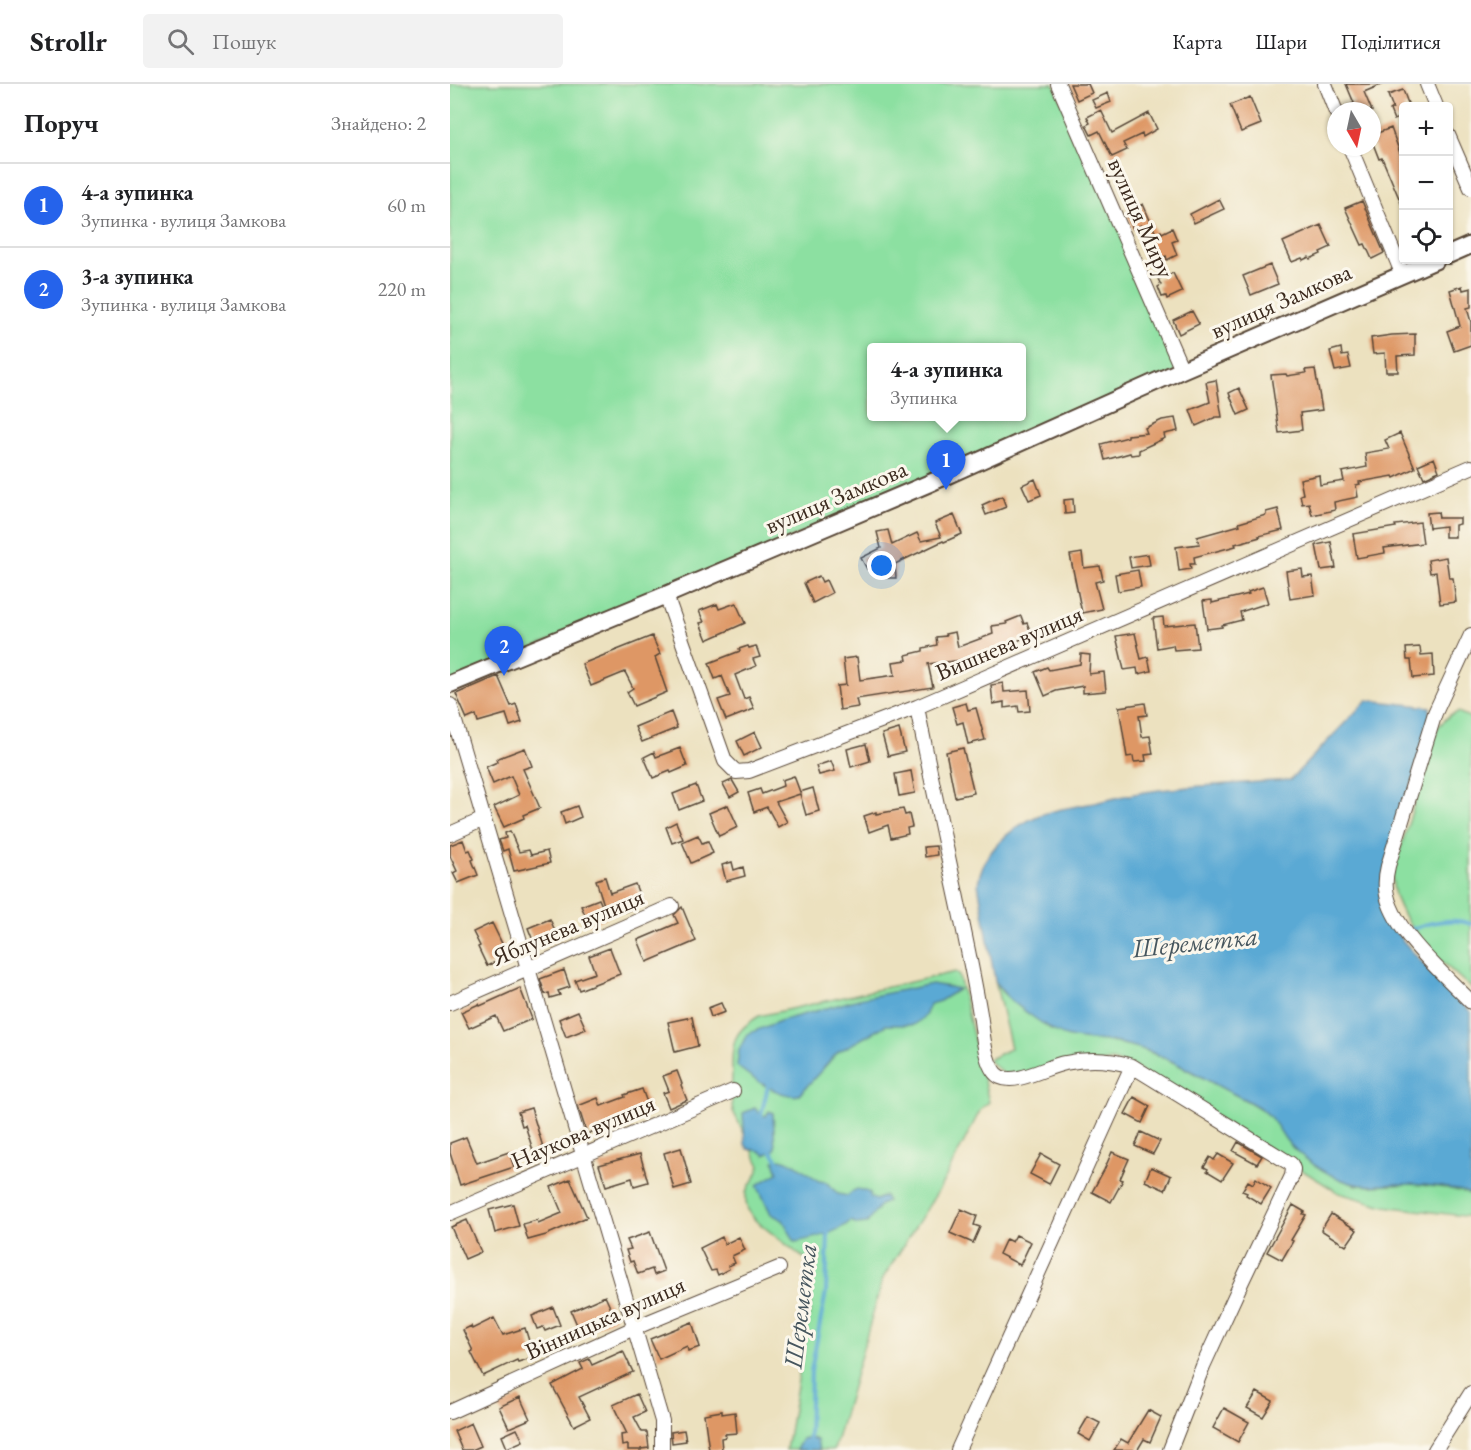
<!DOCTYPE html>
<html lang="uk">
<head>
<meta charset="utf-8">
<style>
	:root { --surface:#fff; --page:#f2f2f2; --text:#202124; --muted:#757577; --line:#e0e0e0; --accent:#2563eb }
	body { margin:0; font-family:"EB Garamond",serif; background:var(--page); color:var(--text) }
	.controls { position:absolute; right:18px; top:18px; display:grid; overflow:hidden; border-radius:6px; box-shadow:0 2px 4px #0004 }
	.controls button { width:54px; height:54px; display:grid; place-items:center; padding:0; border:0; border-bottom:2px solid var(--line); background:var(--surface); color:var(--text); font:30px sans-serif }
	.compass { position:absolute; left:877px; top:18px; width:54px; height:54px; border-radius:50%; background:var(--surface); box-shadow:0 2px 4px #0004; rotate:171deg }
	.you { position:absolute; left:432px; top:482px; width:21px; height:21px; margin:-15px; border:4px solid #fff; border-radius:50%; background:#1a73e8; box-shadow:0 0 0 9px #1a73e833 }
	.badge { display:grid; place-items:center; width:39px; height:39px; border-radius:50%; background:var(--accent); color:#fff; font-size:20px; font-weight:700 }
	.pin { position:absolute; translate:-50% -50px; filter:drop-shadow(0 2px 3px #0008) }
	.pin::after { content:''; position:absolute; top:32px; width:21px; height:18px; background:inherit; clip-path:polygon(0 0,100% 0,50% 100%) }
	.popup { position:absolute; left:417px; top:259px; width:159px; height:78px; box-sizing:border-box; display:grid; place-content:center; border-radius:6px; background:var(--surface); filter:drop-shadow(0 2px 4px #0005); font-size:20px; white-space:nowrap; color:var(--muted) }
	.popup b { font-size:22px; color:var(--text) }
	.popup::after { content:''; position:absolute; left:50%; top:100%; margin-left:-12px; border:12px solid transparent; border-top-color:var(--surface) }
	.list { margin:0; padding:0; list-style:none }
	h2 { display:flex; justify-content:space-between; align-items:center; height:78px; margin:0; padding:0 24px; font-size:26px }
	h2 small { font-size:20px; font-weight:400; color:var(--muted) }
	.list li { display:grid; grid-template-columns:39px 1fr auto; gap:18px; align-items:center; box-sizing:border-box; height:84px; padding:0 24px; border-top:2px solid var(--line) }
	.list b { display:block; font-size:22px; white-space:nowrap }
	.list p { margin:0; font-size:20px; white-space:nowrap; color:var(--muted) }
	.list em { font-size:20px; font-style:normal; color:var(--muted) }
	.icon { flex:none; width:33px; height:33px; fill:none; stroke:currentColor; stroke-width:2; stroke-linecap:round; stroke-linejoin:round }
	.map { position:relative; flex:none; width:1021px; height:1366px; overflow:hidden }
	header { display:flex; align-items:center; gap:36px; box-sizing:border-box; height:84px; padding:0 30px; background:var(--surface); border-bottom:2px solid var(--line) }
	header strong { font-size:28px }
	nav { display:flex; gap:33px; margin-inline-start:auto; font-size:21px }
	.search { width:420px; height:54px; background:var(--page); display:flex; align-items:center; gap:15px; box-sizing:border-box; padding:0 21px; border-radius:6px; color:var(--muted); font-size:22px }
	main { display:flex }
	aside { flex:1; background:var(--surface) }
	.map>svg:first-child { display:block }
	.green { fill:#8ce0a1; stroke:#648560; stroke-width:1.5; fill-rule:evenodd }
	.water { fill:#5aa9d4; stroke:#4a6a79; stroke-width:1.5 }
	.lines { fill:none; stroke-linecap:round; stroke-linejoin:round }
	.stream { stroke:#5aa9d4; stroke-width:4 }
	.building { fill:#de9765 }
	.minor-casing { stroke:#564536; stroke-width:16 }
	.tertiary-casing { stroke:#564536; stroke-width:20 }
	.minor { stroke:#fff; stroke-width:14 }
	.tertiary { stroke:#fff; stroke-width:16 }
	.labels { text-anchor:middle; stroke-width:6; stroke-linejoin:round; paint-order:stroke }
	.street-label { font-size:24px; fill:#3b2a1e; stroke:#fbf7ec }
	.water-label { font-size:26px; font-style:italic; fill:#46565e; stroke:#fbf7ec }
</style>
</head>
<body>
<header>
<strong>Strollr</strong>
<div class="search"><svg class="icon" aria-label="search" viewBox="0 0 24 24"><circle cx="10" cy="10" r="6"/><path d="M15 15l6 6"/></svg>Пошук</div>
<nav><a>Карта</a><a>Шари</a><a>Поділитися</a></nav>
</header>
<main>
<aside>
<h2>Поруч<small>Знайдено: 2</small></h2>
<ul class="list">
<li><span class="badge">1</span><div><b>4-а зупинка</b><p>Зупинка · вулиця Замкова</p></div><em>60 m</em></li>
<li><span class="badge">2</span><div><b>3-а зупинка</b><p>Зупинка · вулиця Замкова</p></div><em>220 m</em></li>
</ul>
</aside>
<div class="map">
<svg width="1021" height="1366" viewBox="0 0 1021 1366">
	<rect width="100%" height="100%" fill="#fbf7ec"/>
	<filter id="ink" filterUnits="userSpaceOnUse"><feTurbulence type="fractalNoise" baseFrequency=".0167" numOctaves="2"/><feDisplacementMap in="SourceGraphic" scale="12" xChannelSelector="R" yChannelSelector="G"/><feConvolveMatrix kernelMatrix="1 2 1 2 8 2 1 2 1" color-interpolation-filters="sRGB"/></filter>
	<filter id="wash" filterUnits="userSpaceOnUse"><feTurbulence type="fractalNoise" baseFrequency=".008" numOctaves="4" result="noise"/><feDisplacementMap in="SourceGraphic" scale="24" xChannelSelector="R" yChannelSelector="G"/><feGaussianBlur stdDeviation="1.35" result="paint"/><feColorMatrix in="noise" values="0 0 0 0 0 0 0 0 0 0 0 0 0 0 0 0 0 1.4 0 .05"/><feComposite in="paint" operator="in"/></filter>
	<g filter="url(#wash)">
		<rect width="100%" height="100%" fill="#ece1bf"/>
		<path class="green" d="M0,0H604L732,286L0,600ZM421,264H571V332H421Z
			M1008,628L1021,634V904C994,880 955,846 945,811C943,805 943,798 942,792L988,643L1000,631Z
			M505,888L509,892L539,1018L531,1025L490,1104L433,1194L384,1366H336L361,1220L363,1178L351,1172L305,1136L298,1126L296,1119V1109L300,1101L304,1096L310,1082L283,1027L282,1021C281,1010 282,999 282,988C282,959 282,948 309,932Z
			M545,897L552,908L560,915L602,946L687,963L719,976L801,1019L814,1027L823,1035L843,1064L854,1073L892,1096L906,1101L922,1102L963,1100L996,1104L1018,1109L1021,1110V1133L934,1122L889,1109L682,982L662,976L560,995L538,976L561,964Z"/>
		<path class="water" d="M917,616L980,623V631L932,815L938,833L948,851L983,891L1021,928V1110C998,1102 973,1100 949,1100C930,1101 914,1104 895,1097C875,1090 849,1072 836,1056C829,1046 824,1035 814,1027C802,1018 787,1012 774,1005C754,994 734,983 713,973C695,965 677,960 657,957C643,956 629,956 616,952C602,948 563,920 553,908C550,905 548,900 545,897L528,800C532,768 562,742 590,731C607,725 626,722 644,719C663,715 683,709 702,707C748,701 794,699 840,696Z
			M482,900L509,905L490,917L480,920L475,932L464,941H436L388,968L349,1011C331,1015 300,993 287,982L289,966L297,950L330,937L409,915Z
			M305,1024L311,1031L316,1032L319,1027L323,1029L325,1065L315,1071L310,1067L298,1065L295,1060L293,1029Z
			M331,1075L345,1080L369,1097L376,1098L388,1110L398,1112C407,1102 409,1105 420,1109V1113L426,1116L435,1112L437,1117L430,1121L417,1139L407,1140L401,1137C385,1150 365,1154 345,1158L333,1136L321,1130L307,1101L328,1089L324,1077Z
			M359,1353L367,1356L369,1366H346L352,1355Z"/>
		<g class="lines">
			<path class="stream" d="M962,845C981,838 1002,833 1021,840
				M312,1035L311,1031L318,1002L320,1000
				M320,1063L321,1067L330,1079
				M357,1366L359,1353L361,1287L376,1208L378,1150L377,1147"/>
		</g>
		<g id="blocks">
			<path class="building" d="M620,0H638L642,9L627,16Z
				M896,0H933L914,8L922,27H895L894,24L904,19Z
				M953,6L959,22H954V32L944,36L940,26L943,24L938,11Z
				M658,9L661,18L646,24L642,16Z
				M800,13L811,40L791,48L780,21Z
				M651,26L662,49L699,29L707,45L693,53L692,50L673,59L677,66L662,73L649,47L641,51L636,41L640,39L637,33Z
				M941,44L954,80V126L932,74L929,75L922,57V51Z
				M769,115L774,125L744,139L740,130Z
				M912,117L934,169L922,175L915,160L912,161L895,124Z
				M693,120L706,150L711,147L712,149L722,144L727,156L722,158L727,171L717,176L716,172L702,178L698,167L702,166L691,141L683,145L676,128Z
				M871,141L881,163L870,168L871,170L860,175L859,173L853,176L852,174L842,178L833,158Z
				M820,181L828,200L801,211L793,192Z
				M723,189L732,208L717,215L716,212L712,213L708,203L711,201L708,195Z
				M1012,202L1013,206L1021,204V223L1017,224L1021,238V261L1004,267L997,247L1010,242L1000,206Z
				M742,227L749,240L729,250L723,236Z
				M965,250V271L947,272L948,288H936L935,269L923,270L921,254L942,251Z
				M891,264L892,272L898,271L901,284L885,287L880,267Z
				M865,285L872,326L850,329L852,346L829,349L821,291L836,290L837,292L856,289L855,286Z
				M766,296L772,333H766L746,342L740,326L760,318L756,298Z
				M789,304L799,326L788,331L779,309Z
				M725,334L728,347L714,350L715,354L689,366V370L681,371L680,369L655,376L651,360L678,353V351L697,349L695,344L712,336Z
				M950,349L965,384L944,394L943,392L909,398L910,400L906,401L908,413L884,418L885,426L862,431L859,419L852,420L850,411L853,410L850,395L869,391L870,401L894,397L892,388L917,383L915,369L939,365L935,356Z
				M984,374L989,387L974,394L968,381Z
				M585,395L591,411L579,416L572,401Z
				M552,412L556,423L536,431L532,421Z
				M623,415L624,429L615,430L614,416Z
				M828,425L833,446L809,452L810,453L785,460L786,462L744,473L745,480H740L741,485L729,487L726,463L749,460L747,453L790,441L789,439L816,431V428Z
				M988,428L989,434H1010V440L1005,441V453H995V442L979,444L977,429Z
				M504,431L512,450L494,458L493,457L445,480L446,494H435V477L417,485L411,474L431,464L427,448L438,446L442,461L467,449L471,457L491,453L485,439Z
				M970,438L973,459L934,464L935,469L907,474L903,450L946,443L945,441Z
				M881,458L886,484L871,486L866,461Z
				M632,469L634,484L650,482L653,496L645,498L652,525L632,529L620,471Z
				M698,470L700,481L681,484L679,473Z
				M996,473L999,494H1003L1006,518L990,520L986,488L980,489L978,476Z
				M852,485L853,493L862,492L865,511L840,515L836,487Z
				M688,486L691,503L668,507L665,490Z
				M369,492L372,498L376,496L382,509L363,519L354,499Z
				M813,503L818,519L790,528L792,536L772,541V543L757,545L753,517L762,516V519L799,510L798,508Z
				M286,519L295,539L257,556L250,539L254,538L249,527L267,520L269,525Z
				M571,532L574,540L577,539L582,551L554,562L555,566L538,567L541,574L524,580L522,575L478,580L483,603L406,615L408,623L390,626L387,602L396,601L393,575L407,573L410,596L445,591L443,578L457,576L456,571L473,567V564L487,561L486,553L496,552L495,550L505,548L508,563L543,550L542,542L557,540L556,538Z
				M713,533L714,542L745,539L748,564L724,566L723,561L707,564L703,534Z
				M685,549L691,575L698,573L701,587L688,590L687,584L674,586L666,552Z
				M202,552L210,570L205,573L217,608L184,622L177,608L183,604L175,588L141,602L132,580Z
				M298,562L299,564L306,562L310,573L303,575L306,582L285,591L294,615L299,613L304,625L276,636L268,616L280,612L272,592L265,595L259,579L290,567L289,565Z
				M970,563L971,571L983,570L984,592L963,594L961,576H957L956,564Z
				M631,570L640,571L639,590L654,588L656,607L633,609V602L606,607L595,612L585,588L597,583L599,586L630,580Z
				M48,592L61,622L66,620L72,638L60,642L56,630L28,638L26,631L17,635L6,610Z
				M553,599L554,608L578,606L580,627L569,628L568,622L554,624V618L543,620L541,601Z
				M516,619L518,626L526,624L535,656L518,660L513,638L507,640L502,623Z
				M695,619L697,631L689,632L692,653L700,652L703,670L695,671L696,677L684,678L683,672L677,673L669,623Z
				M221,628L227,644L192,658L185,643Z
				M449,645L455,668L438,672L432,650Z
				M305,648L312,663L294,672L287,657Z
				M416,660L420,677L401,683L397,665Z
				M75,664L82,682L73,685L90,724L73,731L74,734L54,743L44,723L69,711L61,692L43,700L36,683L47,678L46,675Z
				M230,664L237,682L221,689L220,687L203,694L194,673L204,668L206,673Z
				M513,664L524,709L505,713L496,668Z
				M381,677L385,687L369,691L366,682Z
				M461,687L465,709L449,712L445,690Z
				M344,692L350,708L363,704L369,727L356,731L350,710L326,718L337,738L328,743L317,723L304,728L298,709L310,705L312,710L333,702L332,696Z
				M282,696L289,708L280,713L273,700Z
				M246,701L252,717L229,726L223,710Z
				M278,721L288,743L269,752L259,729Z
				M127,722L131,733L115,740L111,728Z
				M453,725L455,731L459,730L462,743L457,744L458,750L441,754L438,741L419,748L414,732L426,728V730Z
				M226,738L233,755L222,759L216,743Z
				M60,747L69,768L79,766L81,771L97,767L100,779L64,787L58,765L53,767L49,756L56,754L55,749Z
				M248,751L252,759L258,757L263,769L241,779L232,758Z
				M13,756L17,767L20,766L24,775L22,776L28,791L8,799L3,789L7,787L0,772V761Z
				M486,762L487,771L475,773L474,763Z
				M282,778L284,786L293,783L295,792L276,797L272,781Z
				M155,793L160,809L185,800L192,818L184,821L185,824L174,828L170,816L154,821L146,796Z
				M149,815L157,833L140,841L131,822Z
				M232,823L246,857L197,878L188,856L228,839L224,831Z
				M100,835L108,854L86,864L78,844Z
				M42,839L58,872L37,882L28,863L30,862L23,848Z
				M160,864L170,890L129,906L125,896L145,889L139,872Z
				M114,886L120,903L108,907L110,911L100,914L99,909L95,910L90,895Z
				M70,904L82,935L53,947L46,932L19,944L11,928L29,920L30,922Z
				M271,919L275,928L261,933L258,924Z
				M128,927L136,945L116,953L109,935Z
				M242,933L248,962L225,968L218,938Z
				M227,987L232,1000L231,1001L237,1016L219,1024L213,1009L219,1007L213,992Z
				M192,1005L199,1024L172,1034L174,1040L164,1043L162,1040L137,1050L128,1022L148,1014L151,1022L175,1013L174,1011Z
				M684,1013L700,1022L692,1039L675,1030Z
				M81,1024L96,1073L86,1076L75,1041L72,1042L68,1028Z
				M691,1048L710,1057L703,1070L685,1062Z
				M16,1053L27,1079L59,1068L64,1083L10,1101L0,1069V1059Z
				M788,1058L812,1072L807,1080L783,1067Z
				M231,1064L241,1100L224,1105L214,1069Z
				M662,1068L679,1075L670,1095L673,1096L661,1118L642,1108L654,1086Z
				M190,1070L198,1098L184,1102L182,1094L156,1102L149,1081Z
				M591,1070L609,1080L599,1100L580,1090Z
				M768,1070L783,1079L772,1096L757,1087L758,1085L754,1083L760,1073L764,1076Z
				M701,1083L721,1092L715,1106L695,1097Z
				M806,1094L821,1104L811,1120L796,1111L797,1109L792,1107L798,1097L803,1100Z
				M120,1095L137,1133L96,1151L78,1156L73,1140L87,1136L88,1139L112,1129L101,1103Z
				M63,1120L69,1142L45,1149L39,1126Z
				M843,1121L855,1128L853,1130L856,1131L841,1156L843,1157L832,1176L817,1168Z
				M511,1125L527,1132L524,1141L530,1143L523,1159L500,1149Z
				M881,1130L907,1146L896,1162L871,1146Z
				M17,1136L31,1168L15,1175L1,1143Z
				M200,1148L214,1187L204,1191L202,1185L188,1190L183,1177L180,1178L176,1166L181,1165L177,1156Z
				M566,1151L581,1158L570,1181L549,1170L556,1155L562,1158Z
				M272,1153L275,1160L289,1153L295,1166L282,1172L285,1179L278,1182L279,1185L268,1191L266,1186L261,1187L250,1164Z
				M155,1212L165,1234L131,1250L121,1227Z
				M103,1223L110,1241L95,1247L93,1243L87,1245L82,1232Z
				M44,1234L53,1251L75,1244L84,1273L68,1278L67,1276L33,1292L21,1268L23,1267L13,1246L21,1242L22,1245Z
				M242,1238L250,1263L238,1267L237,1262L209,1275L200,1255Z
				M173,1267L183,1288L129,1313L140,1334L124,1342L102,1301L133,1285L130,1279L139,1275L142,1281Z
				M807,1308L823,1317L813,1333L797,1324Z
				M187,1310L195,1328L184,1333L192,1348H197L199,1364L191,1365V1366H178V1361L172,1362L171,1351L177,1350L163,1321Z
				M70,1313L80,1335L59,1344L49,1323Z
				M774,1324L799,1338L788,1358L763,1344Z
				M698,1326L711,1333L700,1358L694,1355L688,1365L690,1366H664L671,1355L678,1359Z
				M272,1327V1330L285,1328L287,1349L275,1350L276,1353L271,1354L272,1366H259L254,1330Z
				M638,1333L650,1339L640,1357L628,1350Z
				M21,1339L31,1362L22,1366H12L4,1347Z
				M67,1345L73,1357L57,1364L52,1352Z
				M234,1346L236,1357L222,1359L221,1348Z"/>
		</g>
	</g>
	<g filter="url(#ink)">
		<use href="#blocks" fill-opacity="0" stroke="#564536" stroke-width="1.5"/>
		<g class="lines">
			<defs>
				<path id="minor" d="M608,0L732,286
					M875,0L886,28
					M977,0L986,22
					M998,51L1021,104
					M900,63L952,189
					M216,511L275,677L286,688L299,687L467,623L1021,383
					M1021,551L985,629L938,782C936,790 935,797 936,805C940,845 994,890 1021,918
					M0,621L212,1337V1366
					M467,623C479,684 492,745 505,805C514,847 523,888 530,930C533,946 534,985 550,993C567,1001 598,982 615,979C638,974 660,975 682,982L841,1080L843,1085L842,1092L792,1197L753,1282L720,1366
					M0,750L34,735
					M0,919L222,822
					M0,1129L283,1007
					M0,1328L184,1244L329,1184
					M508,1366L682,982
					M985,1366L1021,1309"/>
				<path id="tertiary" d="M998,171L1021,161
					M0,600L216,511L480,399L732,286L986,176"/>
			</defs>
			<use href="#minor" class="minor-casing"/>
			<use href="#tertiary" class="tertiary-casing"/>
			<use href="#minor" class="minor"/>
			<use href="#tertiary" class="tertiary"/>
		</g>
	</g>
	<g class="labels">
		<g class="street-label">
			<text transform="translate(691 134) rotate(66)" y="8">вулиця Миру</text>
			<text transform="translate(831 217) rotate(-24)" y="8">вулиця Замкова</text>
			<text transform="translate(386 413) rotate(-23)" y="8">вулиця Замкова</text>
			<text transform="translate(559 559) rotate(-23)" y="8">Вишнева вулиця</text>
			<text transform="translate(118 843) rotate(-23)" y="8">Яблунева вулиця</text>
			<text transform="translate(133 1048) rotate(-23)" y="8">Наукова вулиця</text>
			<text transform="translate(155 1234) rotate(-24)" y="8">Вінницька вулиця</text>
		</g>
		<g class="water-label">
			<text transform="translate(745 858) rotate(-6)" y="9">Шереметка</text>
			<text transform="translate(350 1222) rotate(-83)" y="9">Шереметка</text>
		</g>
	</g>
</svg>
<div class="controls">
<button>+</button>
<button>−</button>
<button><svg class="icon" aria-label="locate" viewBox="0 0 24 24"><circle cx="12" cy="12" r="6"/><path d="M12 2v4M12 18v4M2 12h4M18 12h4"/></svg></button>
</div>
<svg class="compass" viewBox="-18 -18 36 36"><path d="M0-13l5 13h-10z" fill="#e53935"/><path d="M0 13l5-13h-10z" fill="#757577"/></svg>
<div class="you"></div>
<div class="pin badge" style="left:496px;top:406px">1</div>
<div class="popup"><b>4-а зупинка</b>Зупинка</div>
<div class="pin badge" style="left:54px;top:592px">2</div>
</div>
</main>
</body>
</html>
